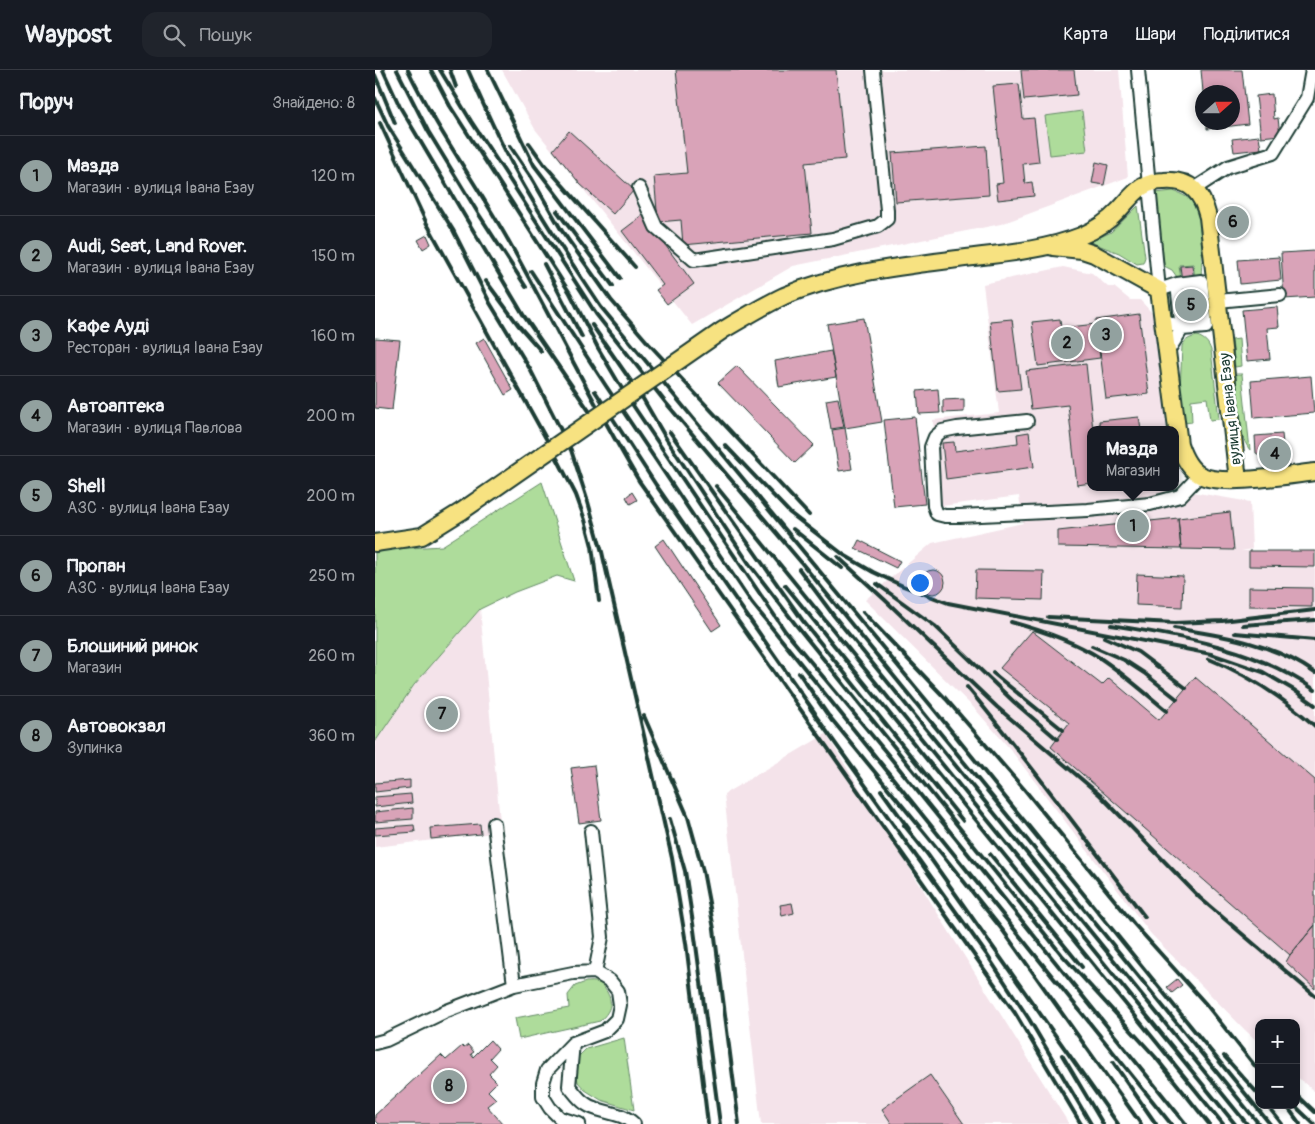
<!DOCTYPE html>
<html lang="uk">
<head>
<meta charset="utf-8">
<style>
	:root { --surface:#171b24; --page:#20242c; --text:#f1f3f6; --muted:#9ea1a6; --line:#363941; --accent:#92a19f }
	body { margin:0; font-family:Pangolin,sans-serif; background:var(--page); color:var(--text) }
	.controls { position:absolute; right:15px; bottom:15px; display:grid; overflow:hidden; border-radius:10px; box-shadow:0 2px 8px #0003 }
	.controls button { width:45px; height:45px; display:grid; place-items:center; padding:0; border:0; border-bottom:1px solid var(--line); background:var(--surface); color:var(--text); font:25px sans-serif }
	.compass { position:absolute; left:820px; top:15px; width:45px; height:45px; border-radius:50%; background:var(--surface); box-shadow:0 2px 8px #0003; rotate:69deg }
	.you { position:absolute; left:544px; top:512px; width:18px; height:18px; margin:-12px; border:4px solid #fff; border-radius:50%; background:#1a73e8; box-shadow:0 0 0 8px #1a73e833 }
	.badge { display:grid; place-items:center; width:32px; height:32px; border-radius:50%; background:var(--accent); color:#111; font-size:16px; font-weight:700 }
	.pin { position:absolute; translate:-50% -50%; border:2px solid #fff; box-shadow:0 1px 5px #0006 }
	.popup { position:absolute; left:712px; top:356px; width:92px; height:65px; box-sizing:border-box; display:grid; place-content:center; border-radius:10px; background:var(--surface); filter:drop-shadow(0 1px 4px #0005); font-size:16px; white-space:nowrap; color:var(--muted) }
	.popup b { font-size:19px; color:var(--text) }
	.popup::after { content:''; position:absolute; left:50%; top:100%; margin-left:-10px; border:10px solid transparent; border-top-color:var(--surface) }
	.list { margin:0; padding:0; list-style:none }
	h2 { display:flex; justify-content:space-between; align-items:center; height:65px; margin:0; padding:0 20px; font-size:21px }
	h2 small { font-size:16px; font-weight:400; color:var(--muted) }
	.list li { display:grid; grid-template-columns:32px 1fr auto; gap:15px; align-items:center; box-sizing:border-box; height:80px; padding:0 20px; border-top:1px solid var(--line) }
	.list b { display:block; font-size:19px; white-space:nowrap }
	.list p { margin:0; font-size:16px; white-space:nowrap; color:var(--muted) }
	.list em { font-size:16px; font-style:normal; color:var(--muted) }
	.icon { flex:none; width:28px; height:28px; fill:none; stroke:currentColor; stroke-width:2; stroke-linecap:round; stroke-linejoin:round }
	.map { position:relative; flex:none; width:940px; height:1054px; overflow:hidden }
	header { display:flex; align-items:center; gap:30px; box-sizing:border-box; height:70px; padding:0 25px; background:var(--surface); border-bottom:1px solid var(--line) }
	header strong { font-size:24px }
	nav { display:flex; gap:28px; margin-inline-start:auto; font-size:18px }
	.search { width:350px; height:45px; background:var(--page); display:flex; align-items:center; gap:12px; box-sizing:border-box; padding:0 18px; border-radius:15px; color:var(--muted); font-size:19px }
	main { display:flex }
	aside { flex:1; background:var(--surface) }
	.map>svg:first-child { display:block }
	.built { fill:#f4e3ea }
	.green { fill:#aedc9b; stroke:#668c68 }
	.building { fill:#d9a3b8; stroke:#1f3d34 }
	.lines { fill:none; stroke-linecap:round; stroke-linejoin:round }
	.minor-casing { stroke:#1f3d34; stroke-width:16 }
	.major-casing { stroke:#1f3d34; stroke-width:20 }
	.minor { stroke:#fff; stroke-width:12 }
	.major { stroke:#f7e281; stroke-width:16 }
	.rail { stroke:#1f3d34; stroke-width:4 }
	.major-bridge-casing { stroke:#1f3d34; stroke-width:20; stroke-linecap:butt }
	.major-bridge { stroke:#f7e281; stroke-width:16 }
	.labels { text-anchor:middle; stroke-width:5; stroke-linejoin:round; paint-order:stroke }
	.street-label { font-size:15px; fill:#1f3d34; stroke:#fff }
</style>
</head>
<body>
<header>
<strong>Waypost</strong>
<div class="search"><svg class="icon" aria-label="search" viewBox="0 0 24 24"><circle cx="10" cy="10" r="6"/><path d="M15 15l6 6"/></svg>Пошук</div>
<nav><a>Карта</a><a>Шари</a><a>Поділитися</a></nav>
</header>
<main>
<aside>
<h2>Поруч<small>Знайдено: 8</small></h2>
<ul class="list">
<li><span class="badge">1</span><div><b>Мазда</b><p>Магазин · вулиця Івана Езау</p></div><em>120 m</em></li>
<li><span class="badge">2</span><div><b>Audi, Seat, Land Rover.</b><p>Магазин · вулиця Івана Езау</p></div><em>150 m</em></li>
<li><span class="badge">3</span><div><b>Кафе Ауді</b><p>Ресторан · вулиця Івана Езау</p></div><em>160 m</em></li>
<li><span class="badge">4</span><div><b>Автоаптека</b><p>Магазин · вулиця Павлова</p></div><em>200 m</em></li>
<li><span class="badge">5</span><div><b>Shell</b><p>АЗС · вулиця Івана Езау</p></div><em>200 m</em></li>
<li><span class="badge">6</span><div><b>Пропан</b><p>АЗС · вулиця Івана Езау</p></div><em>250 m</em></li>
<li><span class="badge">7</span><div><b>Блошиний ринок</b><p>Магазин</p></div><em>260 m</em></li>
<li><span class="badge">8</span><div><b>Автовокзал</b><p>Зупинка</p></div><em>360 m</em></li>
</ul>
</aside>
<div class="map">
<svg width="940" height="1054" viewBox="0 0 940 1054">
	<rect width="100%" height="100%" fill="#fff"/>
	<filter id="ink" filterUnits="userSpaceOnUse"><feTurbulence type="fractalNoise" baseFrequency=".02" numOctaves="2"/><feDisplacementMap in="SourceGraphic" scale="10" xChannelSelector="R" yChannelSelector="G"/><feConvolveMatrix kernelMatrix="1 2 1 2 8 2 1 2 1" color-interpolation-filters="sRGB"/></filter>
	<g filter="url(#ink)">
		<path class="built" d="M127,0H744L753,107L626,154L418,196L317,255L160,59Z
			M688,197L717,203L733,217H739L755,230H765L778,244L792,360H716V417H799L800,419L875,432L877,479L866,481H940V1022L921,1006V953H884V973L870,960L776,864L635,679L600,639L490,530L557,473L648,453L644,426L566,436L558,350L624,343L608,214Z
			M105,539L126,762L0,777V672L39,615Z
			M451,664L694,1054H386L349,724Z"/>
		<path class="green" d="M707,41L712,81L675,85L670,46Z
			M798,121C807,124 816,128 820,136C829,151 827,191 826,208H820L818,194L804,195L806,210H804L797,200L787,195L780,127L781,123Z
			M763,136L770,187L768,193L762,194L744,183L715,172L736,162Z
			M822,266C830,269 833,272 836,280L844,349L835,350L832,328L816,330L817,352L809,353L805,322L807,276C810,269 815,268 822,266Z
			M864,269L866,296L860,297L857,270Z
			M861,304H867L875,380C861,363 863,326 861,304Z
			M167,412L199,511L182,506L140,522L105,539L39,615L0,672V482L19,479L67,476Z
			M211,912C214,912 220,911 224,913C227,914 230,919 232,922C239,934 234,942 225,951L144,969L140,948L194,938L193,925L200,916Z
			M249,968L259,1040L226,1030L210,1020L203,1012L201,1002L203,987L211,979Z"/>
		<path class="building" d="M301,0H461L470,89L430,93L437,163L308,175L306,150L283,152L279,106L312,103Z
			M646,0H699L702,25L649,30Z
			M826,0H867L873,54L832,59V52H858V22H828Z
			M644,14L648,49L659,48L664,92L648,94L650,113L657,112L659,126L623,130L621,114L628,113L618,16Z
			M897,24L899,49L903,48L905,65L886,67L881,26Z
			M194,61L259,120L238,144L205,114L178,80Z
			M884,66L886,79L859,82L857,69Z
			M611,76L614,125L521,132L517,83Z
			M721,92L733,95L729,115L717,113Z
			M268,145L319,214L292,234L281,220L288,215L247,161Z
			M52,165L56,174L48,179L43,170Z
			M940,181V227L909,229L906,183Z
			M904,187L906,210L865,214L863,190Z
			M817,195L819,210L807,211L805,196Z
			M824,213L828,255L808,257L804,215Z
			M902,237L904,257L892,258L895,289L872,291L867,240Z
			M764,244L774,324L731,329L721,250Z
			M489,248L507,352L470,358L452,254Z
			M637,249L646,319L623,321L615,251Z
			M685,249L686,258L721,254L725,288L663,296L657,252Z
			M0,268L25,270L17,340L0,338Z
			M109,268L138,320L130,325L101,273Z
			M456,281L461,307L404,317L400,291Z
			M711,294L718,360H716V413L702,415L693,335L656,339L651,301Z
			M362,296L439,375L420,393L343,313Z
			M936,306L939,343L879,348L876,311Z
			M563,319L565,343L544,344L542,321Z
			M463,328L469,357L456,359L451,330Z
			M589,329V342L568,343V330Z
			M540,347L550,434L519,437L509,350Z
			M764,347L766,360H725L724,351Z
			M470,358L477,399L464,401L457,360Z
			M654,362L659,397L571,409L567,373L579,372L580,381L643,373L642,364Z
			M907,364L909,384L889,388L881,383L880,366Z
			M257,422L262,430L255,434L251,427Z
			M855,442L859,480L806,479L803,448Z
			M803,448L806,479L683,477V461Z
			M289,469L346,555L337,561L280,476Z
			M484,470L525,491L521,498L480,478Z
			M874,481H940V497L874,496Z
			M601,500L669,501L668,530L600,528Z
			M546 512a12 12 0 1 1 24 0a12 12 0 1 1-24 0Z
			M762,504L808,506L807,537L761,535Z
			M874,517L937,518V537L874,536Z
			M657,561L727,615L734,608L784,650L820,607L940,710V855L915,885L676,677L694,653L625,598Z
			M219,695L226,750L204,753L196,698Z
			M35,710V718L0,722V713Z
			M36,724L37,733L0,737V727Z
			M38,738V749L0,752V742Z
			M105,754L106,764L56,769L55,758Z
			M39,755L40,762L0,765V758Z
			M417,833L419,843L407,846L405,835Z
			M940,855V919L911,892L915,885Z
			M802,909L807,915L797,923L792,917Z
			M115,970L123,979L115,988L122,995L114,1004L122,1012L113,1021L121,1029L112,1036L128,1054H3L0,1051V1045L66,985L71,990L87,976L89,978L93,975L99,982L96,984L98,987Z
			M555,1005L589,1054H517L507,1039Z"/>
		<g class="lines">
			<defs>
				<path id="minor" d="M763,0L784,220L802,214
					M264,118L281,157L319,190L458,169L503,156L512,149V140L498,0
					M819,119L853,97L898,83L932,28L937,0
					M843,231L905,225
					M788,249L807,259L831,257L826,211L802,214L807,259L793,281
					M652,351L582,358L567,361L560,367L556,377L559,436L562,444L570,446H585L713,440L775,434L805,426L825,405
					M119,754L139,915
					M216,761L227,867L220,902
					M0,973L11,970L69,942L139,915L198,903L220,902L235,911L243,921L245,935L242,949L230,961L198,973L172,1000L168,1013V1027L175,1038L185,1048L204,1054
					M198,973L194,1016C199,1022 204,1030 211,1034C223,1043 246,1041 259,1054"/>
				<path id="major" d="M678,177L707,180L719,184L784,220L804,374C808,386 814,399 825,405C846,417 914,405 940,402
					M575,190C618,184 665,182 706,166C720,160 733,152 743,141C751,133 758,123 767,117C774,113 781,111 789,111C816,109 827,123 833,147L863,410
					M0,473L47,466L87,441"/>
			</defs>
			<use href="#minor" class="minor-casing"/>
			<use href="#major" class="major-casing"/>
			<use href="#minor" class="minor"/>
			<use href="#major" class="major"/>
			<path class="rail" d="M8,0L25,37L149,246L223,354
				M22,0L53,61L103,143L151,217
				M33,0C63,62 104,117 137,177C180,255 218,334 264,411L640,943L706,1054
				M56,0L75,36L195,223L223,278L249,322L410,561L510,681L811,1054
				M65,0L96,51L129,101L221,244L291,333L425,491L884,1054
				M75,0L81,17
				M93,0C110,38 127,78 148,114C172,156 199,197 226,237L557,637L895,1054
				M113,0L159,95L245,208
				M0,5L20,53
				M0,28L13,56L78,160L115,233L155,299L196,380L213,432L227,482L297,788L311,873L333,1054
				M5,53L51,152L184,392L201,425L210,450L217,476L224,531
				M154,73L169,94L260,197
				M135,76L156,107L187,161L236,230L274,274L434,445
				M182,141L238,216
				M169,194L207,267
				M156,201L231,316L377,533L796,1054
				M111,211L144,256L166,281
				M217,255L267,327L292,370L375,495L421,555L687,885L785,992
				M220,321L281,415L440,643
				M295,362L428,551L588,751
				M350,375L415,443L469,485L498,502L528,516L573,533L836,584L888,602L919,620L940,635
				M341,416L860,1054
				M418,459L467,498
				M463,487L510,530L622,637L725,725L825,828L940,926
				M424,499L459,546L872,1054
				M502,514L560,556L639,632L682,669
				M410,515L848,1054
				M488,542L571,629L649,719L759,854L830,933L884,1001
				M673,547L800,553L847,551L940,540
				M636,552C665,560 699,571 725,588C749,604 770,623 792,641
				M736,555C809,567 878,577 940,620
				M868,555L940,550
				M799,558C848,566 898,573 940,603
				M860,563L940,570
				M729,567L763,582L811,618
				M717,576L749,590L769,603L802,629
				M834,589C874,605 908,628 940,656
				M424,603L457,651
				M618,603L688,660
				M592,617C654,691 711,770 770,847
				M435,638L612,885L654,949L716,1054
				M269,646L313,747L328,801L339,859L364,1054
				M454,646L571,789L629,862L766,1054
				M506,720L534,759
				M295,749L310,801L319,860L345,1054
				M529,755L553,785L743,1054
				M615,784L707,897
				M687,985L728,1054
				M849,986L884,1025
				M781,988L834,1054
				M738,992L781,1054
				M921,1024L940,1042
				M892,1035L907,1054
				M911,1035L925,1054
				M919,1035L939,1054"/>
			<defs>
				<path id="major-bridge" d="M87,441L348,260C368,248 388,236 409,226C461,204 519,197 575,190"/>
			</defs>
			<use href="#major-bridge" class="major-bridge-casing"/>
			<use href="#major-bridge" class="major-bridge"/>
		</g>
	</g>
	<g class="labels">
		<g class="street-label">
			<text transform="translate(855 339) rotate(-96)" y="5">вулиця Івана Езау</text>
		</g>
	</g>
</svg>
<div class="controls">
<button>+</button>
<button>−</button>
</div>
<svg class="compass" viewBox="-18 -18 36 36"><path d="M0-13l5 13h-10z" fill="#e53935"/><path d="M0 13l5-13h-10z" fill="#9ea1a6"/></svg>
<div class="you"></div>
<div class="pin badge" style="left:758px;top:456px">1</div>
<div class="popup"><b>Мазда</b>Магазин</div>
<div class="pin badge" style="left:692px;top:273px">2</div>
<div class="pin badge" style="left:731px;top:265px">3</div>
<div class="pin badge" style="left:900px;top:384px">4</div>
<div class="pin badge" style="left:816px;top:235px">5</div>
<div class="pin badge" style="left:858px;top:152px">6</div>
<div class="pin badge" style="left:67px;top:644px">7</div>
<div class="pin badge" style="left:74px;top:1016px">8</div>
</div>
</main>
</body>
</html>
